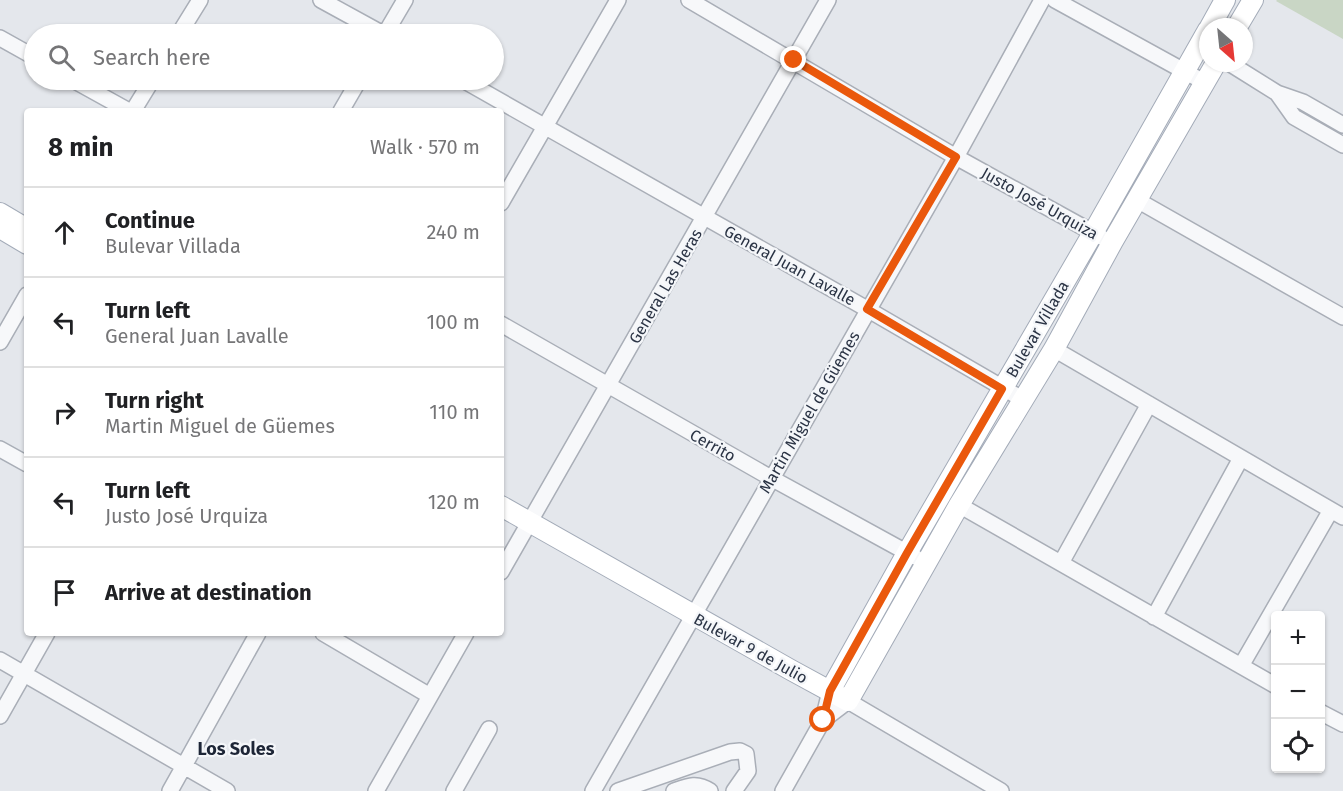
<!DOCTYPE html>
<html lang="en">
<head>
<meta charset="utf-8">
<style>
	:root { --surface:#fff; --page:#f6f6f6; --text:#202124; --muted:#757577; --line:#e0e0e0 }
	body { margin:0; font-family:"Fira Sans",sans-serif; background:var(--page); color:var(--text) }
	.controls { position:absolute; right:18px; bottom:18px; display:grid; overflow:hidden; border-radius:6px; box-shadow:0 2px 4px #0004 }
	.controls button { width:54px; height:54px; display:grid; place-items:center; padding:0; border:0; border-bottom:2px solid var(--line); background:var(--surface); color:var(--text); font:30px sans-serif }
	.compass { position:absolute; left:1199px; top:18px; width:54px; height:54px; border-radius:50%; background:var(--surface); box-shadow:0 2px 4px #0004; rotate:153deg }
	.stop { position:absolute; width:18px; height:18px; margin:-14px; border:4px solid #ea580c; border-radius:50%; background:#fff }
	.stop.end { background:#ea580c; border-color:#fff; box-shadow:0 2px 6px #0008 }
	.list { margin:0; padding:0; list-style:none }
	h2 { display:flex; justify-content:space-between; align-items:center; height:78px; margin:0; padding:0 24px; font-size:26px }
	h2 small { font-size:20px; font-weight:400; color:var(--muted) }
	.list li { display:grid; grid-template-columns:39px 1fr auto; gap:18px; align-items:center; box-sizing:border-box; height:90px; padding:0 24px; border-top:2px solid var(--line) }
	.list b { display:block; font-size:22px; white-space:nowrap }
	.list p { margin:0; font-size:20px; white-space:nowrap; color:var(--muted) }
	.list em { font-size:20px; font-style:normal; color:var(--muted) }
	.icon { flex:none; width:33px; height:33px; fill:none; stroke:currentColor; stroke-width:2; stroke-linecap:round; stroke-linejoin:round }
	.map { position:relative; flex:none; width:1343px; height:791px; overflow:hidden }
	.search { position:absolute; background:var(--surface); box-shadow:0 2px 4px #0004; left:24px; top:24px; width:480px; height:66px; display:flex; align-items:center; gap:15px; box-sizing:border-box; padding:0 21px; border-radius:33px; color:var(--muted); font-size:22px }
	.panel { position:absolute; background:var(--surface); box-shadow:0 2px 4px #0004; left:24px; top:108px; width:480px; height:528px; border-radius:6px }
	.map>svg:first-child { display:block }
	.green { fill:#c9d6c5 }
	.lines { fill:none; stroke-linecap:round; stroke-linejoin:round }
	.minor-casing { stroke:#a9aeb7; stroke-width:18 }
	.major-casing { stroke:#a3abb8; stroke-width:22 }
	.minor { stroke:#f7f8fa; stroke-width:15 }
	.major { stroke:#fff; stroke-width:20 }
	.route { stroke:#ea580c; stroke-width:8 }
	.labels { text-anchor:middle; stroke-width:4.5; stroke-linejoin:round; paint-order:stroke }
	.street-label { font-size:16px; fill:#2b3445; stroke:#f4f6f9 }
	.neighbourhood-label { font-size:18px; font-weight:bold; fill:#1d2536; stroke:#f4f6f9 }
</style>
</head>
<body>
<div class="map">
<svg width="1343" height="791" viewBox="0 0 1343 791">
	<rect width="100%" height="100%" fill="#e4e7ec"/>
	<path class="green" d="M1277,0H1343V39L1276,1Z"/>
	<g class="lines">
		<defs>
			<path id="minor" d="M321,0L383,34
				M689,0L956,157L1101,237
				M1055,0L1204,82
				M179,34L200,0
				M385,34L405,0
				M0,38L34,57
				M1229,63L1277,93L1303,102L1343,125
				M73,80L129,111
				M463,80L867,309L1022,399
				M1277,93L1294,117L1343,145
				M133,111L152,80
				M341,111L359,80
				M1137,200L1343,317
				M501,203L618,0
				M501,324L771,478L915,557
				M0,342L27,295
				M1054,349L1343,517
				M0,449L27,464
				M959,505L1276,686
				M1061,563L1149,404
				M501,572L828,0
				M1154,617L1241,458
				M323,633L430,696
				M0,660L227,791
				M1241,666L1331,510
				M1320,712L1343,724
				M0,716L47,633
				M823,720L848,701L1001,791
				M170,791L258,633
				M376,791L466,633
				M454,791L489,729
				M593,791L956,157L1042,0
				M618,791L730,752L740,751L746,754L748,771L734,791
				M674,791C688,786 697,782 710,791
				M783,791L823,720L830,691"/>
			<path id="major" d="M1210,27L1225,0
				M1237,27L1253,0
				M0,213L27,229
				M0,228L27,244
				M501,506L791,670L848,701L959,505L1054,349L1113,241L1216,63
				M830,691L907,553L1093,233L1208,30"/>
		</defs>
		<use href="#minor" class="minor-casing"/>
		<use href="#major" class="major-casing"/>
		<use href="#minor" class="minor"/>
		<use href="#major" class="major"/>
	</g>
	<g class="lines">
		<path class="route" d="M794,60L956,157L867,309L1002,389L907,553L830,691L823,720"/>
	</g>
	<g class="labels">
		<g class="street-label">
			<text transform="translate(1040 203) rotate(29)" y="6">Justo José Urquiza</text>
			<text transform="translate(790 265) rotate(29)" y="6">General Juan Lavalle</text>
			<text transform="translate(665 286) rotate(-60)" y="6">General Las Heras</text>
			<text transform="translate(1037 329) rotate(-60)" y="6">Bulevar Villada</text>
			<text transform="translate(809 412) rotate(-60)" y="6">Martin Miguel de Güemes</text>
			<text transform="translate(713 445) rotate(29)" y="6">Cerrito</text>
			<text transform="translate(751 648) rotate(29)" y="6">Bulevar 9 de Julio</text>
		</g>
		<g class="neighbourhood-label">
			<text x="236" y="755">Los Soles</text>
		</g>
	</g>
</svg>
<div class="controls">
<button>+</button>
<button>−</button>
<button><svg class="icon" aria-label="locate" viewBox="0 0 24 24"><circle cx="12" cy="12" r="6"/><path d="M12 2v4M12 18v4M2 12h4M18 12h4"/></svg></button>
</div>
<svg class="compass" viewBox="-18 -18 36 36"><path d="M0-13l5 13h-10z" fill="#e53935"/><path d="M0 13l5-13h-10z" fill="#757577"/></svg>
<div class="stop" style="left:823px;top:720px"></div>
<div class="stop end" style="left:794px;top:60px"></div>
<div class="search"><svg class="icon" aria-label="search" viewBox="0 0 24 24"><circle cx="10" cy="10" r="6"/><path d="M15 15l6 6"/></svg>Search here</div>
<section class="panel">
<h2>8 min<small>Walk · 570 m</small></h2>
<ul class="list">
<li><svg class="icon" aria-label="ahead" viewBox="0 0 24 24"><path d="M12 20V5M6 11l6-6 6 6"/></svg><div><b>Continue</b><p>Bulevar Villada</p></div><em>240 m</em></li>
<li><svg class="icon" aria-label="left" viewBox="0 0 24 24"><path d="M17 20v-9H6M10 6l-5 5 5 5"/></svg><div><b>Turn left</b><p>General Juan Lavalle</p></div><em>100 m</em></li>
<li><svg class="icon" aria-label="right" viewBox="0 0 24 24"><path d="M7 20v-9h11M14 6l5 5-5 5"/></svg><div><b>Turn right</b><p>Martin Miguel de Güemes</p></div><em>110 m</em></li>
<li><svg class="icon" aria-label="left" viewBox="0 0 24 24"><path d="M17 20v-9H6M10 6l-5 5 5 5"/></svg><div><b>Turn left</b><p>Justo José Urquiza</p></div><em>120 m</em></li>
<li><svg class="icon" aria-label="arrive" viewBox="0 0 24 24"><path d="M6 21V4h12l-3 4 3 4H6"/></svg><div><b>Arrive at destination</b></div></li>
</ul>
</section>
</div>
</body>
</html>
